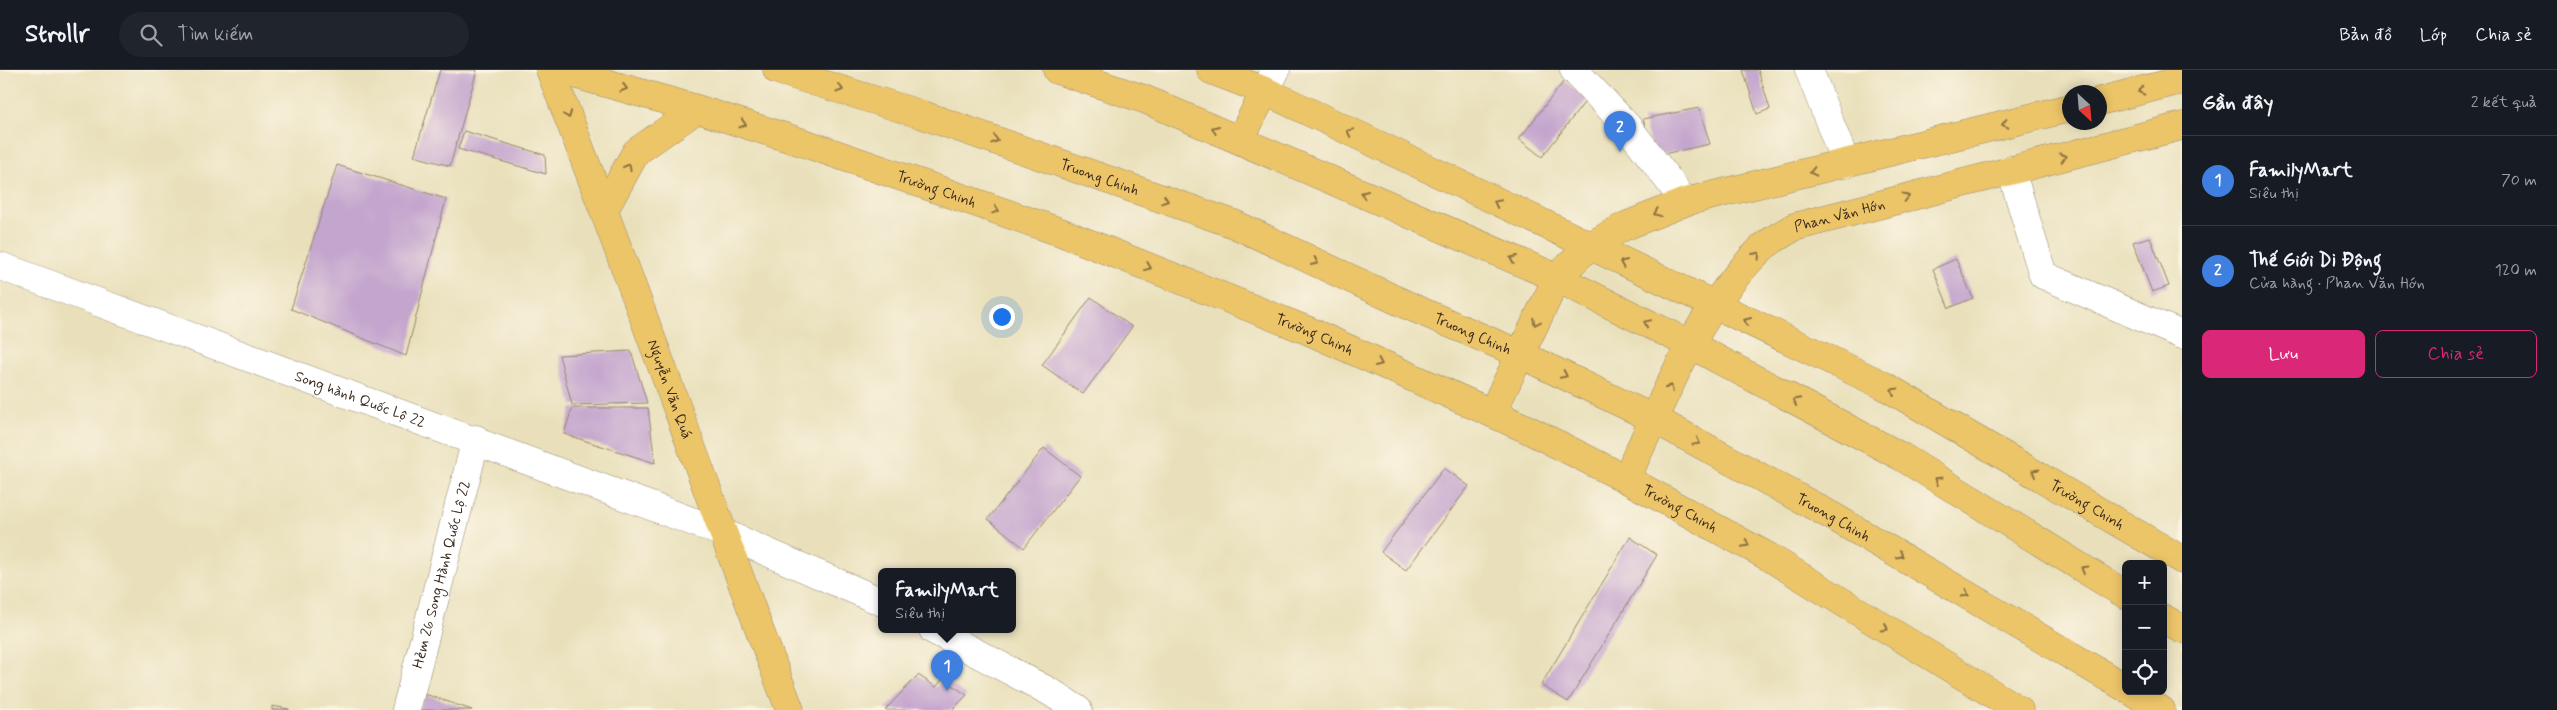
<!DOCTYPE html>
<html lang="vi">
<head>
<meta charset="utf-8">
<style>
	:root { --surface:#171b24; --page:#20242c; --text:#f1f3f6; --muted:#9ea1a6; --line:#363941; --accent:#db2777 }
	body { margin:0; font-family:Mynerve,sans-serif; background:var(--page); color:var(--text) }
	.controls { position:absolute; right:15px; bottom:15px; display:grid; overflow:hidden; border-radius:8px; box-shadow:0 2px 12px #0003 }
	.controls button { width:45px; height:45px; display:grid; place-items:center; padding:0; border:0; border-bottom:1px solid var(--line); background:var(--surface); color:var(--text); font:25px sans-serif }
	.compass { position:absolute; left:2062px; top:15px; width:45px; height:45px; border-radius:50%; background:var(--surface); box-shadow:0 2px 12px #0003; rotate:154deg }
	.you { position:absolute; left:1001px; top:246px; width:18px; height:18px; margin:-12px; border:4px solid #fff; border-radius:50%; background:#1a73e8; box-shadow:0 0 0 8px #1a73e833 }
	.badge { display:grid; place-items:center; width:32px; height:32px; border-radius:50%; background:var(--accent); color:#fff; font-size:16px; font-weight:700 }
	.pin { position:absolute; translate:-50% -41px; filter:drop-shadow(0 1px 2px #0008) }
	.pin::after { content:''; position:absolute; top:26px; width:18px; height:15px; background:inherit; clip-path:polygon(0 0,100% 0,50% 100%) }
	.popup { position:absolute; left:878px; top:498px; width:138px; height:65px; box-sizing:border-box; display:grid; place-content:center; border-radius:8px; background:var(--surface); filter:drop-shadow(0 1px 4px #0005); font-size:16px; white-space:nowrap; color:var(--muted) }
	.popup b { font-size:19px; color:var(--text) }
	.popup::after { content:''; position:absolute; left:50%; top:100%; margin-left:-10px; border:10px solid transparent; border-top-color:var(--surface) }
	.list { margin:0; padding:0; list-style:none }
	h2 { display:flex; justify-content:space-between; align-items:center; height:65px; margin:0; padding:0 20px; font-size:21px }
	h2 small { font-size:16px; font-weight:400; color:var(--muted) }
	.list li { display:grid; grid-template-columns:32px 1fr auto; gap:15px; align-items:center; box-sizing:border-box; height:90px; padding:0 20px; border-top:1px solid var(--line) }
	.list b { display:block; font-size:19px; white-space:nowrap }
	.list p { margin:0; font-size:16px; white-space:nowrap; color:var(--muted) }
	.list em { font-size:16px; font-style:normal; color:var(--muted) }
	.actions { display:flex; gap:10px; padding:15px 20px }
	.actions a { flex:1; padding:11px 0; border:1px solid var(--accent); border-radius:8px; text-align:center; font-size:18px; color:var(--accent) }
	.actions .main { background:var(--accent); color:#fff }
	.icon { flex:none; width:28px; height:28px; fill:none; stroke:currentColor; stroke-width:2; stroke-linecap:round; stroke-linejoin:round }
	.map { position:relative; flex:none; width:2182px; height:640px; overflow:hidden }
	header { display:flex; align-items:center; gap:30px; box-sizing:border-box; height:70px; padding:0 25px; background:var(--surface); border-bottom:1px solid var(--line) }
	header strong { font-size:24px }
	nav { display:flex; gap:28px; margin-inline-start:auto; font-size:18px }
	.search { width:350px; height:45px; background:var(--page); display:flex; align-items:center; gap:12px; box-sizing:border-box; padding:0 18px; border-radius:28px; color:var(--muted); font-size:19px }
	main { display:flex }
	aside { flex:1; background:var(--surface) }
	.map>svg:first-child { display:block }
	.building { fill:#c4a5ce }
	.lines { fill:none; stroke-linecap:round; stroke-linejoin:round }
	.minor-casing { stroke:#92856c; stroke-width:29 }
	.major-casing { stroke:#92856c; stroke-width:29 }
	.minor { stroke:#fff; stroke-width:28 }
	.major { stroke:#edc569; stroke-width:28 }
	.oneway { stroke:#8b7040 }
	.labels { text-anchor:middle; stroke-width:5; stroke-linejoin:round; paint-order:stroke }
	.street-label { font-size:15px; fill:#3b2a1e; stroke:#fcf5e5 }
</style>
</head>
<body>
<header>
<strong>Strollr</strong>
<div class="search"><svg class="icon" aria-label="search" viewBox="0 0 24 24"><circle cx="10" cy="10" r="6"/><path d="M15 15l6 6"/></svg>Tìm kiếm</div>
<nav><a>Bản đồ</a><a>Lớp</a><a>Chia sẻ</a></nav>
</header>
<main>
<div class="map">
<svg width="2182" height="640" viewBox="0 0 2182 640">
	<rect width="100%" height="100%" fill="#fcf5e5"/>
	<filter id="ink" filterUnits="userSpaceOnUse"><feTurbulence type="fractalNoise" baseFrequency=".02" numOctaves="2"/><feDisplacementMap in="SourceGraphic" scale="10" xChannelSelector="R" yChannelSelector="G"/><feConvolveMatrix kernelMatrix="1 2 1 2 8 2 1 2 1" color-interpolation-filters="sRGB"/></filter>
	<filter id="wash" filterUnits="userSpaceOnUse"><feTurbulence type="fractalNoise" baseFrequency=".0096" numOctaves="4" result="noise"/><feDisplacementMap in="SourceGraphic" scale="20" xChannelSelector="R" yChannelSelector="G"/><feGaussianBlur stdDeviation="1.12" result="paint"/><feColorMatrix in="noise" values="0 0 0 0 0 0 0 0 0 0 0 0 0 0 0 0 0 1.4 0 .05"/><feComposite in="paint" operator="in"/></filter>
	<g filter="url(#wash)">
		<rect width="100%" height="100%" fill="#e9e0bb"/>
		<g id="blocks">
			<path class="building" d="M440,0H477L450,96L414,86Z
				M1743,0H1758L1770,39L1757,44Z
				M1564,11L1587,29L1542,87L1519,69Z
				M1699,38L1710,74L1654,86L1643,49Z
				M464,61L545,85L546,104L458,79Z
				M337,95L446,129L406,286L291,239Z
				M2150,167L2169,216L2152,222L2133,172Z
				M1956,189L1973,228L1949,238L1933,199Z
				M1091,227L1132,257L1083,324L1042,295Z
				M631,281L647,333L572,335L559,285Z
				M572,338H648L655,393L564,364Z
				M1044,378L1080,406L1024,478L988,449Z
				M1444,398L1469,416L1406,500L1381,482Z
				M1630,467L1657,485L1568,632L1541,615Z
				M918,605L936,617L943,609L967,625L952,640H885Z
				M425,624L472,640H419Z
				M272,636L289,639V640H272Z"/>
		</g>
	</g>
	<g filter="url(#ink)">
		<use href="#blocks" fill-opacity="0" stroke="#92856c" stroke-width="1"/>
		<g class="lines">
			<defs>
				<g id="minor">
					<path d="M1574,0L1628,57L1685,132"/>
					<path d="M1809,0L1846,94"/>
					<path d="M1265,21L1276,0"/>
					<path d="M2011,100L2043,205L2182,265"/>
					<path id="s1" d="M0,196L721,462L882,532"/>
					<path d="M933,560L1052,623L1078,640"/>
					<path id="s2" d="M406,640L476,369"/>
				</g>
				<g id="major">
					<path id="s3" d="M550,0C633,212 708,427 790,640"/>
					<path id="s4" d="M560,0L697,39L807,74L1063,163L1309,261L1527,359L1626,409L1769,487L2019,640"/>
					<path id="s5" d="M777,0L923,45L1234,154L1409,236L1520,284L1654,349L1832,446L2126,618"/>
					<path d="M1057,0L1144,29L1557,208L1691,275L1902,387L2126,525"/>
					<path id="s6" d="M1211,0L1265,21L1883,315L2182,490"/>
					<path d="M2100,31L2182,10"/>
					<path d="M1240,70L1265,21"/>
					<path d="M604,140L636,82L697,39"/>
					<path d="M1492,343L1557,208L1588,177L1623,157L1685,132L2070,38"/>
					<path id="s7" d="M1626,409C1663,330 1697,240 1762,178C1771,170 1783,164 1794,157L2182,56"/>
					<path d="M2163,548L2182,559"/>
					<path d="M2131,621L2161,640"/>
				</g>
			</defs>
			<use href="#minor" class="minor-casing"/>
			<use href="#major" class="major-casing"/>
			<use href="#minor" class="minor"/>
			<use href="#major" class="major"/>
		</g>
		<defs><path id="oneway-chevron" d="M-2-3.5L2.5 0L-2 3.5" fill="none" stroke-width="1.6" stroke-linecap="round" stroke-linejoin="round" transform="scale(1.25)"/></defs>
		<g class="oneway">
			<use href="#oneway-chevron" transform="translate(624 18) rotate(16)"/>
			<use href="#oneway-chevron" transform="translate(840 19) rotate(17)"/>
			<use href="#oneway-chevron" transform="translate(2141 21) rotate(166)"/>
			<use href="#oneway-chevron" transform="translate(568 45) rotate(69)"/>
			<use href="#oneway-chevron" transform="translate(743 54) rotate(18)"/>
			<use href="#oneway-chevron" transform="translate(2005 54) rotate(166)"/>
			<use href="#oneway-chevron" transform="translate(1215 59) rotate(-157)"/>
			<use href="#oneway-chevron" transform="translate(1350 62) rotate(-154)"/>
			<use href="#oneway-chevron" transform="translate(995 70) rotate(19)"/>
			<use href="#oneway-chevron" transform="translate(2063 87) rotate(-14)"/>
			<use href="#oneway-chevron" transform="translate(628 97) rotate(-62)"/>
			<use href="#oneway-chevron" transform="translate(1813 102) rotate(167)"/>
			<use href="#oneway-chevron" transform="translate(1364 124) rotate(-156)"/>
			<use href="#oneway-chevron" transform="translate(1906 127) rotate(-14)"/>
			<use href="#oneway-chevron" transform="translate(1165 130) rotate(19)"/>
			<use href="#oneway-chevron" transform="translate(1497 133) rotate(-154)"/>
			<use href="#oneway-chevron" transform="translate(996 140) rotate(19)"/>
			<use href="#oneway-chevron" transform="translate(1657 143) rotate(158)"/>
			<use href="#oneway-chevron" transform="translate(1757 185) rotate(-48)"/>
			<use href="#oneway-chevron" transform="translate(1513 189) rotate(-156)"/>
			<use href="#oneway-chevron" transform="translate(1315 192) rotate(25)"/>
			<use href="#oneway-chevron" transform="translate(1623 193) rotate(-155)"/>
			<use href="#oneway-chevron" transform="translate(1148 197) rotate(22)"/>
			<use href="#oneway-chevron" transform="translate(1747 251) rotate(-155)"/>
			<use href="#oneway-chevron" transform="translate(1536 252) rotate(116)"/>
			<use href="#oneway-chevron" transform="translate(1647 253) rotate(-154)"/>
			<use href="#oneway-chevron" transform="translate(1379 293) rotate(24)"/>
			<use href="#oneway-chevron" transform="translate(1564 305) rotate(26)"/>
			<use href="#oneway-chevron" transform="translate(1670 318) rotate(-63)"/>
			<use href="#oneway-chevron" transform="translate(1894 321) rotate(-150)"/>
			<use href="#oneway-chevron" transform="translate(1796 331) rotate(-152)"/>
			<use href="#oneway-chevron" transform="translate(1697 372) rotate(29)"/>
			<use href="#oneway-chevron" transform="translate(2035 402) rotate(-150)"/>
			<use href="#oneway-chevron" transform="translate(1938 410) rotate(-148)"/>
			<use href="#oneway-chevron" transform="translate(1746 474) rotate(28)"/>
			<use href="#oneway-chevron" transform="translate(1900 485) rotate(30)"/>
			<use href="#oneway-chevron" transform="translate(2084 499) rotate(-149)"/>
			<use href="#oneway-chevron" transform="translate(1966 524) rotate(30)"/>
			<use href="#oneway-chevron" transform="translate(1885 558) rotate(32)"/>
		</g>
	</g>
	<g class="labels">
		<g class="street-label">
			<text dy="5" stroke="none"><textPath href="#s5" startOffset="340">Truong Chinh</textPath></text>
			<text dy="5" stroke="none"><textPath href="#s4" startOffset="395">Trường Chinh</textPath></text>
			<text dy="5" stroke="none"><textPath href="#s7" startOffset="355">Phan Văn Hớn</textPath></text>
			<text dy="5" stroke="none"><textPath href="#s5" startOffset="745">Truong Chinh</textPath></text>
			<text dy="5" stroke="none"><textPath href="#s4" startOffset="800">Trường Chinh</textPath></text>
			<text dy="5" stroke="none"><textPath href="#s3" startOffset="341">Nguyễn Văn Quá</textPath></text>
			<text dy="5" stroke="none"><textPath href="#s1" startOffset="384">Song hành Quốc Lộ 22</textPath></text>
			<text dy="5" stroke="none"><textPath href="#s6" startOffset="979">Trường Chinh</textPath></text>
			<text dy="5" stroke="none"><textPath href="#s4" startOffset="1205">Trường Chinh</textPath></text>
			<text dy="5" stroke="none"><textPath href="#s5" startOffset="1150">Truong Chinh</textPath></text>
			<text dy="5" stroke="none"><textPath href="#s2" startOffset="140">Hẻm 26 Song Hành Quốc Lộ 22</textPath></text>
		</g>
	</g>
</svg>
<div class="controls">
<button>+</button>
<button>−</button>
<button><svg class="icon" aria-label="locate" viewBox="0 0 24 24"><circle cx="12" cy="12" r="6"/><path d="M12 2v4M12 18v4M2 12h4M18 12h4"/></svg></button>
</div>
<svg class="compass" viewBox="-18 -18 36 36"><path d="M0-13l5 13h-10z" fill="#e53935"/><path d="M0 13l5-13h-10z" fill="#9ea1a6"/></svg>
<div class="you"></div>
<div class="pin badge" style="left:947px;top:621px;background:#3f7fe0">1</div>
<div class="popup"><b>FamilyMart</b>Siêu thị</div>
<div class="pin badge" style="left:1620px;top:82px;background:#3f7fe0">2</div>
</div>
<aside>
<h2>Gần đây<small>2 kết quả</small></h2>
<ul class="list">
<li><span class="badge" style="background:#3f7fe0">1</span><div><b>FamilyMart</b><p>Siêu thị</p></div><em>70 m</em></li>
<li><span class="badge" style="background:#3f7fe0">2</span><div><b>Thế Giới Di Động</b><p>Cửa hàng · Phan Văn Hớn</p></div><em>120 m</em></li>
</ul>
<div class="actions"><a class="main">Lưu</a><a>Chia sẻ</a></div>
</aside>
</main>
</body>
</html>
